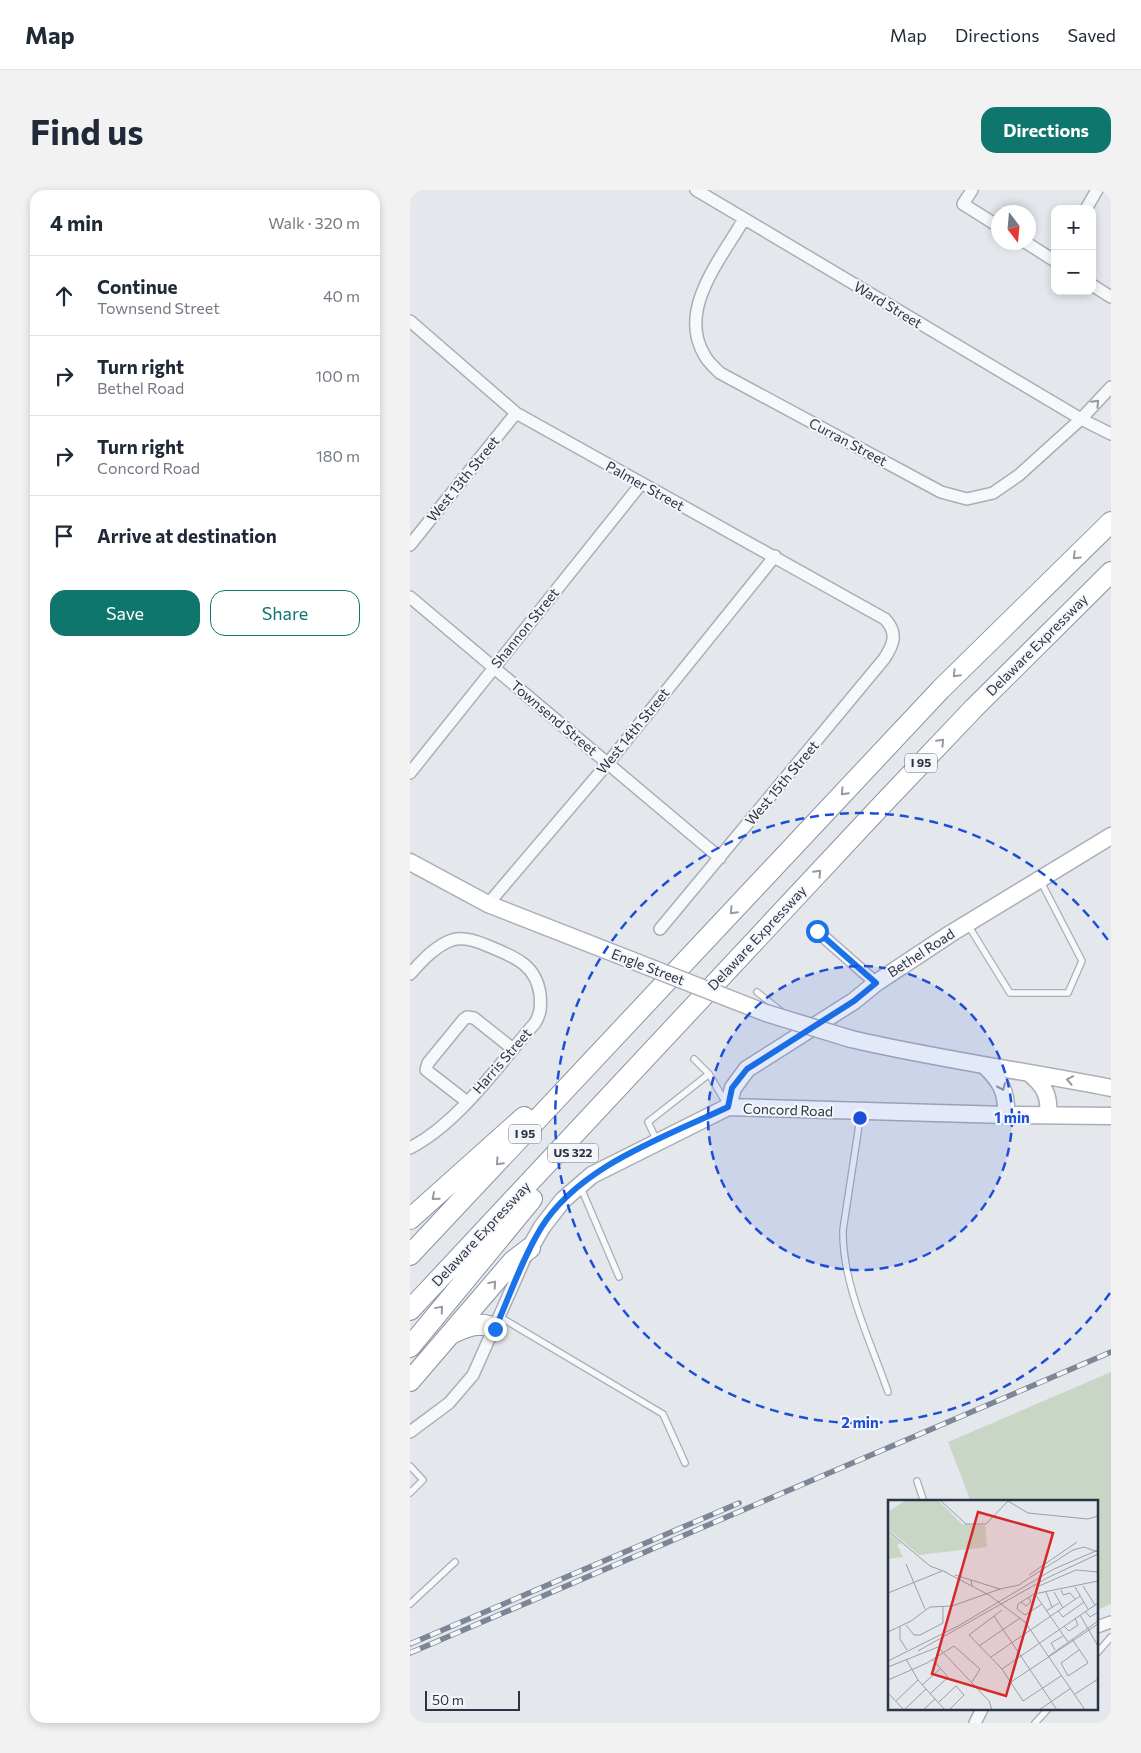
<!DOCTYPE html>
<html lang="en">
<head>
<meta charset="utf-8">
<style>
	:root { --surface:#fff; --page:#f2f2f3; --text:#1f2937; --muted:#747a83; --line:#e0e1e3; --accent:#0f766e }
	body { margin:0; font-family:Commissioner,sans-serif; background:var(--page); color:var(--text) }
	.controls { position:absolute; right:15px; top:15px; display:grid; overflow:hidden; border-radius:10px; box-shadow:0 2px 8px #0003 }
	.controls button { width:45px; height:45px; display:grid; place-items:center; padding:0; border:0; border-bottom:1px solid var(--line); background:var(--surface); color:var(--text); font:25px sans-serif }
	.compass { position:absolute; left:581px; top:15px; width:45px; height:45px; border-radius:50%; background:var(--surface); box-shadow:0 2px 8px #0003; rotate:164deg }
	.scale { position:absolute; left:15px; bottom:12px; width:95px; box-sizing:border-box; padding-left:5px; border:2px solid #2b3445; border-top:0; font-size:14px; line-height:18px; white-space:nowrap; color:#2b3445; -webkit-text-stroke:4px #f4f6f9; paint-order:stroke }
	.stop { position:absolute; width:15px; height:15px; margin:-11px; border:4px solid #1a73e8; border-radius:50%; background:#fff }
	.stop.end { background:#1a73e8; border-color:#fff; box-shadow:0 1px 5px #0008 }
	.list { margin:0; padding:0; list-style:none }
	h2 { display:flex; justify-content:space-between; align-items:center; height:65px; margin:0; padding:0 20px; font-size:21px }
	h2 small { font-size:16px; font-weight:400; color:var(--muted) }
	.list li { display:grid; grid-template-columns:32px 1fr auto; gap:15px; align-items:center; box-sizing:border-box; height:80px; padding:0 20px; border-top:1px solid var(--line) }
	.list b { display:block; font-size:19px; white-space:nowrap }
	.list p { margin:0; font-size:16px; white-space:nowrap; color:var(--muted) }
	.list em { font-size:16px; font-style:normal; color:var(--muted) }
	.actions { display:flex; gap:10px; padding:15px 20px }
	.actions a { flex:1; padding:11px 0; border:1px solid var(--accent); border-radius:15px; text-align:center; font-size:18px; color:var(--accent) }
	.actions .main { background:var(--accent); color:#fff }
	.icon { flex:none; width:28px; height:28px; fill:none; stroke:currentColor; stroke-width:2; stroke-linecap:round; stroke-linejoin:round }
	.map { position:relative; flex:none; width:701px; height:1533px; overflow:hidden; border-radius:15px }
	header { display:flex; align-items:center; gap:30px; box-sizing:border-box; height:70px; padding:0 25px; background:var(--surface); border-bottom:1px solid var(--line) }
	header strong { font-size:24px }
	nav { display:flex; gap:28px; margin-inline-start:auto; font-size:18px }
	.intro { display:flex; align-items:center; justify-content:space-between; box-sizing:border-box; height:120px; padding:0 30px }
	h1 { margin:0; font-size:35px }
	.button { padding:12px 22px; border-radius:15px; background:var(--accent); color:#fff; font-size:18px; font-weight:700 }
	main { display:flex; gap:30px; padding:0 30px }
	aside { flex:1; background:var(--surface); border-radius:15px; box-shadow:0 2px 8px #0003 }
	.map>svg:first-child { display:block }
	.green { fill:#c9d6c5 }
	.lines { fill:none; stroke-linecap:round; stroke-linejoin:round }
	.lane-casing { stroke:#a9aeb7; stroke-width:8 }
	.street-casing { stroke:#a9aeb7; stroke-width:14 }
	.secondary-casing { stroke:#a9aeb7; stroke-width:19 }
	.highway-casing { stroke:#8b94a3; stroke-width:22 }
	.lane { stroke:#f7f8fa; stroke-width:5.5 }
	.street { stroke:#f7f8fa; stroke-width:11 }
	.secondary { stroke:#fff; stroke-width:16 }
	.highway { stroke:#fff; stroke-width:20 }
	.rail-casing { stroke:#7d8696; stroke-width:5.5 }
	.rail { stroke:#f4f6f9; stroke-width:4; stroke-dasharray:11; stroke-linecap:butt }
	.secondary-bridge-casing { stroke:#a9aeb7; stroke-width:19; stroke-linecap:butt }
	.secondary-bridge { stroke:#fff; stroke-width:16 }
	.oneway { stroke:#9196a0 }
	.oneway2 { stroke:#959aa2 }
	.route { stroke:#1a73e8; stroke-width:6 }
	.ring { fill:none; stroke:#1d4ed8; stroke-width:2.5; stroke-dasharray:9 6 }
	.labels { text-anchor:middle; stroke-width:4; stroke-linejoin:round; paint-order:stroke }
	.shield { fill:#f4f6f9; stroke:#676e7b; stroke-width:1 }
	.shield-label { font-size:12px; font-weight:bold; fill:#2b3445 }
	.street-label { font-size:14px; fill:#2b3445; stroke:#f4f6f9 }
	.inset-road { fill:none; stroke:#9a9fa9; stroke-width:1 }
	.view { fill:#d62828; fill-opacity:0.15; stroke:#d62828; stroke-width:2.5 }
	.inset-edge { fill:none; stroke:#2b3445; stroke-width:2.5 }
	.centre { fill:#1d4ed8; stroke:#f4f6f9; stroke-width:2.5 }
	.ring-label { font-size:15px; text-anchor:middle; font-weight:bold; fill:#1d4ed8; stroke:#f4f6f9; stroke-width:4; stroke-linejoin:round; paint-order:stroke }
</style>
</head>
<body>
<header>
<strong>Map</strong>
<nav><a>Map</a><a>Directions</a><a>Saved</a></nav>
</header>
<div class="intro"><h1>Find us</h1><a class="button">Directions</a></div>
<main>
<aside>
<h2>4 min<small>Walk · 320 m</small></h2>
<ul class="list">
<li><svg class="icon" aria-label="ahead" viewBox="0 0 24 24"><path d="M12 20V5M6 11l6-6 6 6"/></svg><div><b>Continue</b><p>Townsend Street</p></div><em>40 m</em></li>
<li><svg class="icon" aria-label="right" viewBox="0 0 24 24"><path d="M7 20v-9h11M14 6l5 5-5 5"/></svg><div><b>Turn right</b><p>Bethel Road</p></div><em>100 m</em></li>
<li><svg class="icon" aria-label="right" viewBox="0 0 24 24"><path d="M7 20v-9h11M14 6l5 5-5 5"/></svg><div><b>Turn right</b><p>Concord Road</p></div><em>180 m</em></li>
<li><svg class="icon" aria-label="arrive" viewBox="0 0 24 24"><path d="M6 21V4h12l-3 4 3 4H6"/></svg><div><b>Arrive at destination</b></div></li>
</ul>
<div class="actions"><a class="main">Save</a><a>Share</a></div>
</aside>
<div class="map">
<svg width="701" height="1533" viewBox="0 0 701 1533">
	<rect width="100%" height="100%" fill="#e4e7ec"/>
	<path class="green" d="M701,1182V1414L687,1420V1312H561L538,1252Z"/>
	<g class="lines">
		<defs>
			<path id="lane" d="M558,735L600,803H658L672,771L630,690
				M347,802L372,822
				M284,869L299,884L316,913
				M451,922L433,1040C432,1094 461,1152 478,1202
				M247,951L238,932L299,884
				M171,998L209,1087
				M90,1127L253,1224L275,1273
				M0,1276L13,1290L0,1303
				M507,1291L514,1312
				M0,1414L45,1372
				M687,1463L701,1447
				M625,1533L638,1519"/>
			<path id="street" d="M286,0L671,229L701,244
				M562,0L553,14L588,36
				M676,19L687,0
				M334,29C312,68 266,120 295,166C298,172 305,178 310,183L531,302L557,309L583,303L609,285L671,229L701,197
				M615,52L645,71
				M682,95L701,107
				M0,131L106,223L475,429C488,443 484,454 474,469L250,739
				M0,355L106,223
				M0,407L310,668
				M0,583L231,294
				M78,714L198,573L365,366
				M407,741L466,793
				M0,784C12,771 25,756 42,750C56,746 71,753 83,758C107,768 126,776 130,804C131,815 131,824 125,833C89,874 49,933 0,958
				M56,911L16,880L18,873L54,829L57,827L64,828L103,859
				M0,1242L39,1213L63,1185L117,1064
				M687,1437L701,1432
				M565,1533L572,1519"/>
			<path id="secondary" d="M0,672L78,714L221,770
				M441,849C527,869 615,881 701,898
				M574,875C591,891 597,902 596,925
				M619,883C634,895 640,906 638,925
				M318,917L323,898L337,879L444,811L466,793L540,744L701,646
				M120,1058L132,1037L153,1010L182,985L318,917L596,925L701,926"/>
			<path id="highway" d="M0,1029L114,927
				M0,1065L531,499L701,332
				M0,1120L469,618L564,518L701,382
				M41,1144C55,1137 71,1130 85,1139
				M0,1157L122,1009
				M0,1191L103,1071L120,1058"/>
		</defs>
		<use href="#lane" class="lane-casing"/>
		<use href="#street" class="street-casing"/>
		<use href="#secondary" class="secondary-casing"/>
		<use href="#highway" class="highway-casing"/>
		<use href="#lane" class="lane"/>
		<use href="#street" class="street"/>
		<use href="#secondary" class="secondary"/>
		<use href="#highway" class="highway"/>
		<defs>
			<path id="rail" d="M0,1454L329,1313
				M0,1463L701,1162"/>
		</defs>
		<use href="#rail" class="rail-casing"/>
		<use href="#rail" class="rail"/>
		<defs>
			<path id="secondary-bridge" d="M221,770L356,823L441,849"/>
		</defs>
		<use href="#secondary-bridge" class="secondary-bridge-casing"/>
		<use href="#secondary-bridge" class="secondary-bridge"/>
	</g>
	<defs><path id="oneway-chevron" d="M-2-3.5L2.5 0L-2 3.5" fill="none" stroke-width="1.6" stroke-linecap="round" stroke-linejoin="round" transform="scale(1.25)"/></defs>
	<use class="oneway" href="#oneway-chevron" transform="translate(686 213) rotate(-46)"/>
	<g class="oneway2">
		<use href="#oneway-chevron" transform="translate(666 366) rotate(136)"/>
		<use href="#oneway-chevron" transform="translate(546 484) rotate(134)"/>
		<use href="#oneway-chevron" transform="translate(531 552) rotate(-46)"/>
		<use href="#oneway-chevron" transform="translate(434 602) rotate(133)"/>
		<use href="#oneway-chevron" transform="translate(408 683) rotate(-47)"/>
		<use href="#oneway-chevron" transform="translate(323 721) rotate(133)"/>
		<use href="#oneway-chevron" transform="translate(660 890) rotate(-169)"/>
		<use href="#oneway-chevron" transform="translate(592 897) rotate(66)"/>
		<use href="#oneway-chevron" transform="translate(89 972) rotate(133)"/>
		<use href="#oneway-chevron" transform="translate(25 1007) rotate(139)"/>
		<use href="#oneway-chevron" transform="translate(83 1094) rotate(-50)"/>
		<use href="#oneway-chevron" transform="translate(30 1119) rotate(-50)"/>
	</g>
	<g class="lines">
		<path class="route" d="M85,1139C100,1105 112,1069 131,1038C169,976 255,947 318,917L322,898L337,879L444,811L466,793L407,741"/>
	</g>
	<circle cx="450" cy="928" r="152" fill="#1d4ed8" fill-opacity=".12"/>
	<g class="ring">
		<circle cx="450" cy="928" r="152"/>
		<path d="M700 1103A305 305 0 1 1 700 753"/>
	</g>
	<g class="labels">
		<g class="shield">
			<rect x="495" y="563.5" width="32" height="19" rx="4"/>
			<rect x="99" y="934.5" width="32" height="19" rx="4"/>
			<rect x="138" y="953.5" width="50" height="19" rx="4"/>
		</g>
		<g class="shield-label">
			<text x="511" y="577">I 95</text>
			<text x="115" y="948">I 95</text>
			<text x="163" y="967">US 322</text>
		</g>
		<g class="street-label">
			<text transform="translate(478 115) rotate(31)" y="5">Ward Street</text>
			<text transform="translate(438 252) rotate(28)" y="5">Curran Street</text>
			<text transform="translate(53 289) rotate(-51)" y="5">West 13th Street</text>
			<text transform="translate(235 296) rotate(29)" y="5">Palmer Street</text>
			<text transform="translate(115 438) rotate(-51)" y="5">Shannon Street</text>
			<text transform="translate(627 455) rotate(-45)" y="5">Delaware Expressway</text>
			<text transform="translate(144 528) rotate(40)" y="5">Townsend Street</text>
			<text transform="translate(223 541) rotate(-51)" y="5">West 14th Street</text>
			<text transform="translate(372 593) rotate(-50)" y="5">West 15th Street</text>
			<text transform="translate(347 748) rotate(-47)" y="5">Delaware Expressway</text>
			<text transform="translate(511 763) rotate(-33)" y="5">Bethel Road</text>
			<text transform="translate(238 777) rotate(21)" y="5">Engle Street</text>
			<text transform="translate(92 871) rotate(-49)" y="5">Harris Street</text>
			<text transform="translate(378 920) rotate(2)" y="5">Concord Road</text>
			<text transform="translate(71 1044) rotate(-47)" y="5">Delaware Expressway</text>
		</g>
	</g>
	<g transform="translate(478 1310)">
		<rect width="210" height="210" fill="#e4e7ec"/>
		<path d="M18,0H50L74,24L97,25L99,47L31,55L0,29V12ZM0,33L13,43L9,45L15,57L0,59Z" fill="#c9d6c5"/>
		<path class="inset-road" d="M52,0L78,24H98L120,1L140,13L200,19L210,16M0,31L42,66L58,72M18,64L37,109M57,72L101,95L137,122L197,210M67,75L83,80L84,86M141,75L189,42M83,80L112,89L131,85L138,80M138,80L185,50L196,47L210,52M151,86L188,70L210,72M195,86L207,105M187,87L200,109M173,90L175,95L182,93L187,99M158,92L164,107M166,92L175,108M0,93L54,71M147,94L180,142M133,102L138,106L143,102L140,97M154,104L137,115L129,109L130,104L146,94L210,81M114,110L81,135L114,169L135,201L173,176M158,111L171,103M170,111L175,117L196,102M197,111L202,117L210,112M192,115L210,146M106,116L169,210M18,125L26,135H32L55,123V106M176,126L181,131L190,125L187,118M12,127V139L19,150M0,132L23,121L42,107L64,106L112,89M184,139L199,161L200,163L180,176L173,163L191,150M91,146L132,118M167,150L163,143L175,136M30,151L159,78L210,54M161,156L210,121M103,157L192,96M18,159L30,180L57,210M0,161L70,126L166,69L210,50M0,167L50,147L101,201L104,210M114,169L210,103M0,180L39,163L66,146L92,169L84,182M123,182L210,124M34,185L52,169M0,193L16,210L38,189M42,194L60,177L44,159M187,194L210,179M8,201L30,180M51,202L68,186L76,195L61,210M35,210L47,199M151,210L183,188"/>
		<path class="view" d="M90,12L165,33L118,196L44,174Z"/>
		<rect width="210" height="210" class="inset-edge"/>
	</g>
	<circle cx="450" cy="928" r="8" class="centre"/>
	<g class="ring-label">
		<text x="602" y="933">1 min</text>
		<text x="450" y="1238">2 min</text>
	</g>
</svg>
<div class="controls">
<button>+</button>
<button>−</button>
</div>
<svg class="compass" viewBox="-18 -18 36 36"><path d="M0-13l5 13h-10z" fill="#e53935"/><path d="M0 13l5-13h-10z" fill="#747a83"/></svg>
<div class="scale">50 m</div>
<div class="stop" style="left:407px;top:741px"></div>
<div class="stop end" style="left:85px;top:1139px"></div>
</div>
</main>
</body>
</html>
